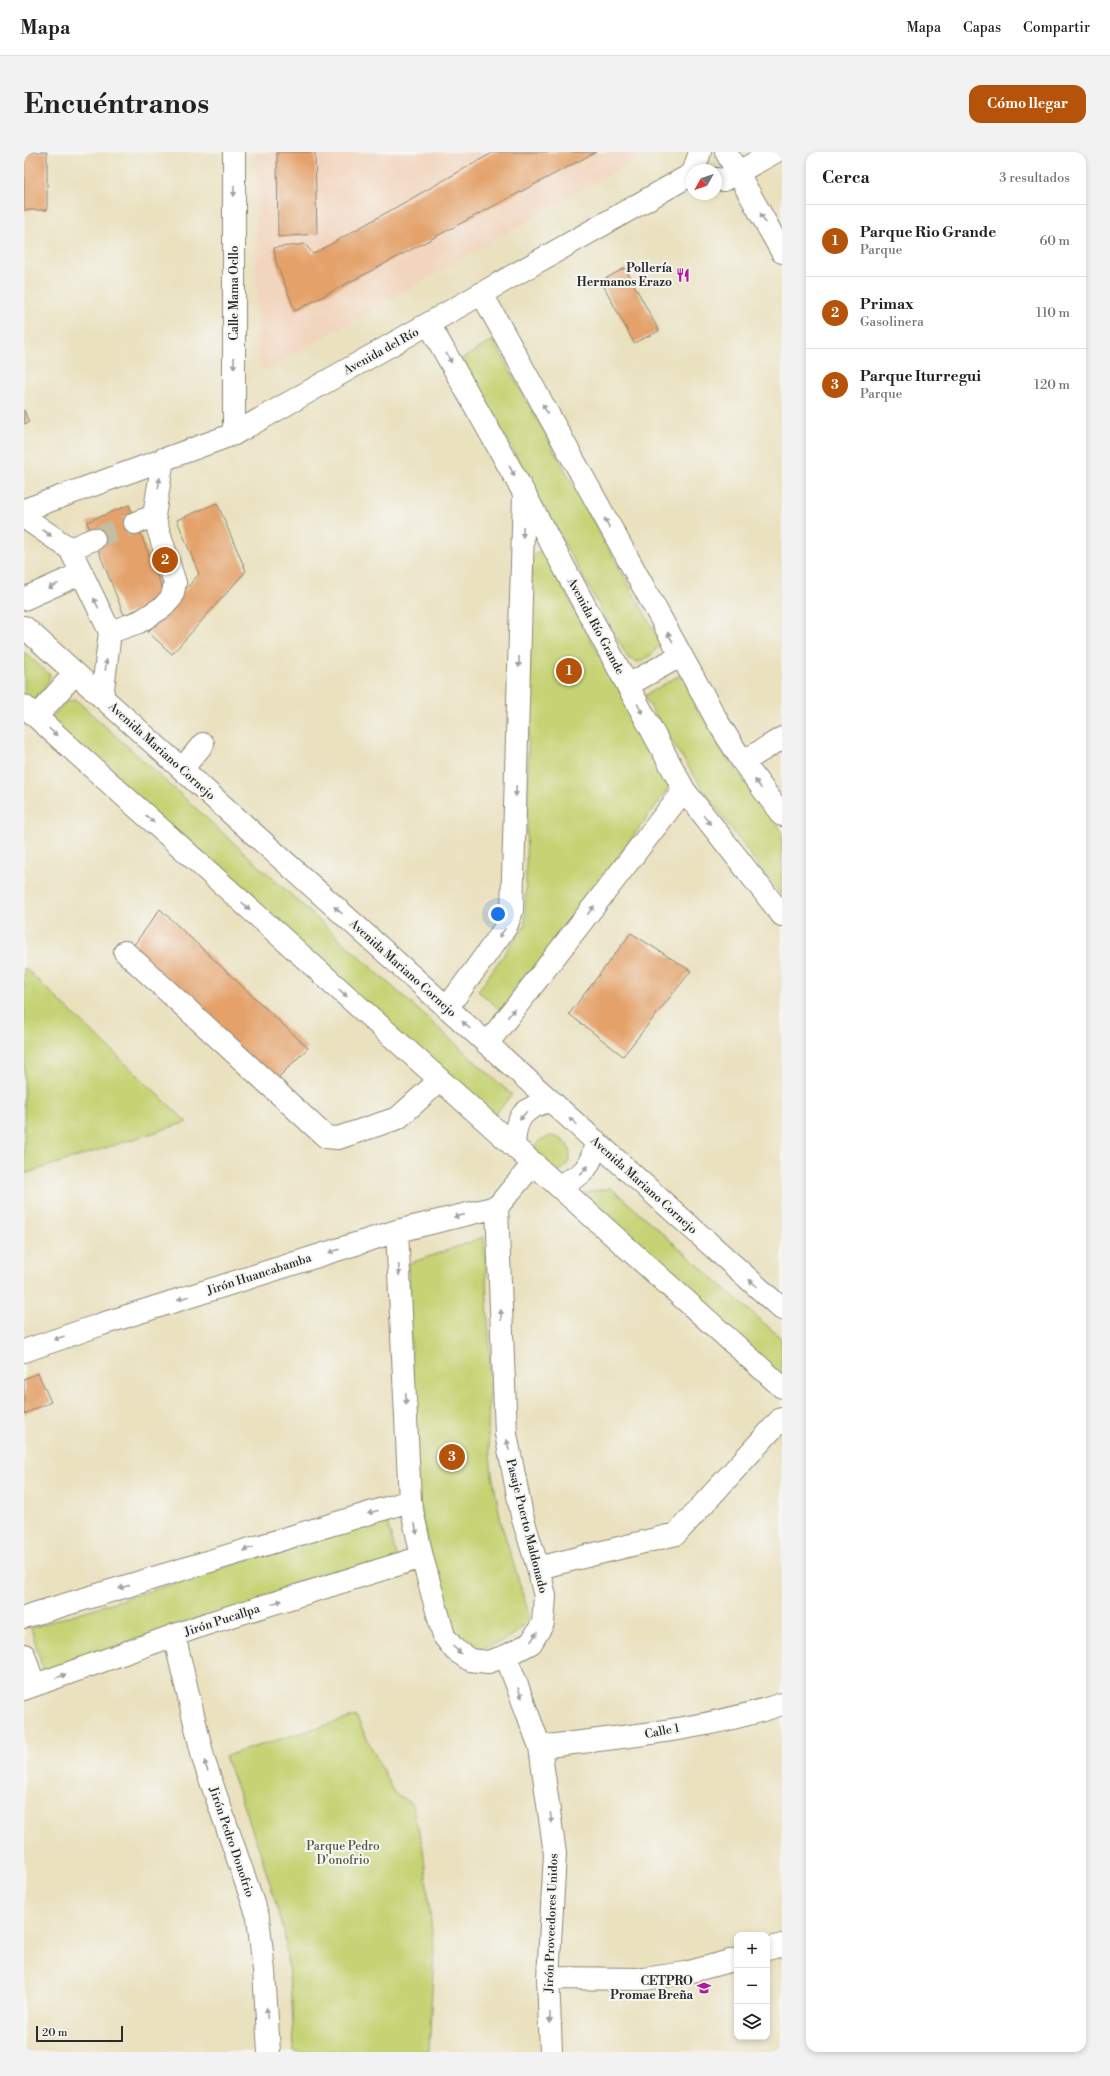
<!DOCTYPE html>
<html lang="es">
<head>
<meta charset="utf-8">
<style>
	:root { --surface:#fff; --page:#f2f2f2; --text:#202124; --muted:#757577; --line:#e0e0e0; --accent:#b45309 }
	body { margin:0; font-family:"Libre Bodoni",serif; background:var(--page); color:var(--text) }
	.controls { position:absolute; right:12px; bottom:12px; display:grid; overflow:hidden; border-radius:8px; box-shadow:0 2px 6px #0003 }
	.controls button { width:36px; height:36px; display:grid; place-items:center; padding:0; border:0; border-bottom:1px solid var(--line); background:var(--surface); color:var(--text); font:20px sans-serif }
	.compass { position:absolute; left:662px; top:12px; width:36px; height:36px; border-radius:50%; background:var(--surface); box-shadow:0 2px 6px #0003; rotate:230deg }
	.scale { position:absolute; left:12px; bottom:10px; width:87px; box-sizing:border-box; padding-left:4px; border:2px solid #2b2b2b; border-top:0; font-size:11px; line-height:14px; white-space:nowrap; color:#2b2b2b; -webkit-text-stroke:3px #f6f6f2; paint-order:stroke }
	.you { position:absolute; left:474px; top:762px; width:14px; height:14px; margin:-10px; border:3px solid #fff; border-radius:50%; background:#1a73e8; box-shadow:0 0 0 6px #1a73e833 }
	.badge { display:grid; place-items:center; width:26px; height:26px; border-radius:50%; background:var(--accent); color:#fff; font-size:13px; font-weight:700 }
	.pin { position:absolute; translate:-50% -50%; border:2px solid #fff; box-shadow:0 1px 4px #0006 }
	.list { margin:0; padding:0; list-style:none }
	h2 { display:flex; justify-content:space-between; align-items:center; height:52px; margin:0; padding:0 16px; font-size:17px }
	h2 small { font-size:13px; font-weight:400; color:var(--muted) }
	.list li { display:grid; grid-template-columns:26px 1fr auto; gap:12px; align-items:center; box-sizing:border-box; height:72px; padding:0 16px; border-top:1px solid var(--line) }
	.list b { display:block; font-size:15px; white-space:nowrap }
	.list p { margin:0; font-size:13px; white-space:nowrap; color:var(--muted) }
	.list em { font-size:13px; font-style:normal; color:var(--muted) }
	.icon { flex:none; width:22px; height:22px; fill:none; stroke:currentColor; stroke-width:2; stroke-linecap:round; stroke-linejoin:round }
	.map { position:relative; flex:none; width:758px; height:1900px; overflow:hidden; border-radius:12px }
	header { display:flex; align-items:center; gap:24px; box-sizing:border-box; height:56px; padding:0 20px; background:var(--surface); border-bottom:1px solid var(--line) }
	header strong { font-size:19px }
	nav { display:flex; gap:22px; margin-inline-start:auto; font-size:14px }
	.intro { display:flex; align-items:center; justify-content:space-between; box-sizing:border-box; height:96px; padding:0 24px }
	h1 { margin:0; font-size:28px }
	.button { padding:10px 18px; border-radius:12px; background:var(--accent); color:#fff; font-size:14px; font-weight:700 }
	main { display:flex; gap:24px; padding:0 24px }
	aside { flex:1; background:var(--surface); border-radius:12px; box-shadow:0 2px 6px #0003 }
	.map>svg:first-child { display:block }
	.built { fill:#f2d5be }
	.green { fill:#c6d375; stroke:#787f50 }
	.building { fill:#e4a26b }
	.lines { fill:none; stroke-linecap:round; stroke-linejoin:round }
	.minor-tunnel { stroke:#c4bda1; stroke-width:22; stroke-dasharray:22 11; stroke-linecap:butt }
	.minor-casing { stroke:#8a8675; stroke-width:24 }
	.major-casing { stroke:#8a8675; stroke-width:24 }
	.minor { stroke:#fff; stroke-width:22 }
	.major { stroke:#fff; stroke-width:22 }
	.oneway { fill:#a0a0a0 }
	.labels { text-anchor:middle; stroke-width:4; stroke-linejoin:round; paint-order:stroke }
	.poi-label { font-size:12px; font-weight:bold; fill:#2b2b2b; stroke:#f6f6f2; text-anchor:end }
	.street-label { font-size:12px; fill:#2b2b2b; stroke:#f6f6f2 }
	.park-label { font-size:12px; fill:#52553e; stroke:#f6f6f2 }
</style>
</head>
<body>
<header>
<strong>Mapa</strong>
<nav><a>Mapa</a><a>Capas</a><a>Compartir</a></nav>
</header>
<div class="intro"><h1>Encuéntranos</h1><a class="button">Cómo llegar</a></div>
<main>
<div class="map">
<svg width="758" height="1900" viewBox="0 0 758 1900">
	<rect width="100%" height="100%" fill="#f6f6f2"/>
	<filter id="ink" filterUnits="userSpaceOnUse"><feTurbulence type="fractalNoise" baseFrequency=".025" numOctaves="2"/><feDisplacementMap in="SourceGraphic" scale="8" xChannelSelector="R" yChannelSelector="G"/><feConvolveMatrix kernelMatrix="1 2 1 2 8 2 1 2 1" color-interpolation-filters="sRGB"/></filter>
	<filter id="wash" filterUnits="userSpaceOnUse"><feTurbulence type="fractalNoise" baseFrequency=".012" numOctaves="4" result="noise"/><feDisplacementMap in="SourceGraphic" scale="16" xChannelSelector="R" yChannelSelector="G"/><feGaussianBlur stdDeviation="0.9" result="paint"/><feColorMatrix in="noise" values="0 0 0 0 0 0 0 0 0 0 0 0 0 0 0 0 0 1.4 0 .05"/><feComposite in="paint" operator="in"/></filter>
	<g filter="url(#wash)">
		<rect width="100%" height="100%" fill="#eae1bf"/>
		<path class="built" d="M231,0H625L242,218L234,209Z"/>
		<path class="green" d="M469,188L637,491L627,503L614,510L604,506L438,207Z
			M518,398L647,633L479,860L454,839L501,773L508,404Z
			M0,500L26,523C24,535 12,550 0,552Z
			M656,523L704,607L758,679V744C707,679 662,615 620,544Z
			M52,548L488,943L463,971L25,568L43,549Z
			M0,815L163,970L0,1022Z
			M529,984C532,985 538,987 540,989C549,997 547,1011 539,1017C535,1020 530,1020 526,1021L509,1000C513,990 517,985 529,984Z
			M587,1036L758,1187V1240L538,1045Z
			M460,1085L466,1206L464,1284L468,1322L478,1374L505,1462C497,1489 463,1495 438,1499L426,1481L393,1345L384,1112Z
			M362,1365L374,1409L20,1521L7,1476Z
			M332,1564L370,1641L388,1652L399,1697L410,1798L405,1900H270L268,1853L260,1779L236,1699L201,1604Z"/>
		<g id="blocks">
			<path class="building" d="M0,0H23V58H0Z
				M253,0H291L293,82L254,85Z
				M470,0H572L271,159L252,110L250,96L281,92L289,102Z
				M601,116L635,179L610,191L577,129Z
				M0,258L5,270L0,272Z
				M193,351L222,419L148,502L124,480L175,422L153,368Z
				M105,353L142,446L100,463L63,370Z
				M136,757L284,896L252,928L105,800Z
				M607,781L667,819L599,904L545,862Z
				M14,1221L27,1250L0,1262V1227Z"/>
		</g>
	</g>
	<g filter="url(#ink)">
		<use href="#blocks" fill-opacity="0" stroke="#8a8675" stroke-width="1"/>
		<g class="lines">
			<path class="minor-tunnel" d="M70,387L111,371"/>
			<defs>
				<path id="minor" d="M210,0V282
					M702,0L758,100
					M458,142L695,572L719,610L758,663
					M405,172L500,341L660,638L758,763
					M0,365L46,397L86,480L78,545
					M111,371L130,364L139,307
					M46,397L70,387
					M0,447L58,421
					M86,480L115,470L139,455L148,445L151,431L130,364
					M604,533L656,504
					M719,610L758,586
					M158,617L179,592
					M101,800L302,985L314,986L374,966L416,928
					M423,856L482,775L488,759L500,342
					M463,892L660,638
					M473,1055L510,1011
					M373,1079L386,1349L398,1405L420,1484L431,1498L446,1508L464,1510L482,1504L507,1491L519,1471L521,1444L514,1416L498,1364L482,1282L473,1055
					M0,1199L78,1172L373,1079L473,1055
					M514,1416L652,1382L758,1266
					M0,1465L386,1349
					M150,1483L180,1609L234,1765L240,1819L245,1900
					M0,1503L10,1533
					M482,1504L516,1595L531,1702L524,1826L527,1900
					M0,1537L182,1472L398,1405
					M516,1595C597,1585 681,1578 758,1552
					M743,1797L758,1793
					M524,1826L620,1827L661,1821L713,1807"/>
				<path id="major" d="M670,18L676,0
					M692,27L700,28L751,0
					M0,358L210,282L668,22
					M0,475L758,1157
					M0,554L758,1235
					M12,565L51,521
					M490,994C491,966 499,955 527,949
					M533,1033C559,1025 567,1016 572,989"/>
			</defs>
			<use href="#minor" class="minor-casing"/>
			<use href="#major" class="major-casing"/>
			<use href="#minor" class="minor"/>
			<use href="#major" class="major"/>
		</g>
		<defs><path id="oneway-solid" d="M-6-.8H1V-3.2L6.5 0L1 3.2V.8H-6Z"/></defs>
		<g class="oneway">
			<use href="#oneway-solid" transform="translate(210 39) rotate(90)"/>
			<use href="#oneway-solid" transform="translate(739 66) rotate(-119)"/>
			<use href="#oneway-solid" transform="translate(425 206) rotate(61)"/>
			<use href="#oneway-solid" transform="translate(210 211) rotate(90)"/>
			<use href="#oneway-solid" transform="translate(521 257) rotate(-119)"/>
			<use href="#oneway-solid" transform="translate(488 319) rotate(61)"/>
			<use href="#oneway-solid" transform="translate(135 331) rotate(-81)"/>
			<use href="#oneway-solid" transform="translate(583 371) rotate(-119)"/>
			<use href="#oneway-solid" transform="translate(499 380) rotate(92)"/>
			<use href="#oneway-solid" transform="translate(23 381) rotate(35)"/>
			<use href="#oneway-solid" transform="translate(29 434) rotate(156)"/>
			<use href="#oneway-solid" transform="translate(72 451) rotate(-116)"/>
			<use href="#oneway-solid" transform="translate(646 485) rotate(-119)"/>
			<use href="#oneway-solid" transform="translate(495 510) rotate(92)"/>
			<use href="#oneway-solid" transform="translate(82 513) rotate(-83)"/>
			<use href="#oneway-solid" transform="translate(616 557) rotate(62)"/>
			<use href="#oneway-solid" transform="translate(29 580) rotate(42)"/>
			<use href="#oneway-solid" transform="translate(734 632) rotate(-127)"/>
			<use href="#oneway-solid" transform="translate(492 639) rotate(92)"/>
			<use href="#oneway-solid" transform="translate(126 667) rotate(42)"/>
			<use href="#oneway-solid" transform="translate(683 668) rotate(52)"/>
			<use href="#oneway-solid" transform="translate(222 754) rotate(42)"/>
			<use href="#oneway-solid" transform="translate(314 758) rotate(-138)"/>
			<use href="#oneway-solid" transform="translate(567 758) rotate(-52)"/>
			<use href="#oneway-solid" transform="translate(478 781) rotate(126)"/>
			<use href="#oneway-solid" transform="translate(319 841) rotate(42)"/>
			<use href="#oneway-solid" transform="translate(487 861) rotate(-52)"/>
			<use href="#oneway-solid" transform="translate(442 873) rotate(-138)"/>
			<use href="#oneway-solid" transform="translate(499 964) rotate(129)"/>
			<use href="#oneway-solid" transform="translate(549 969) rotate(-138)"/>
			<use href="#oneway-solid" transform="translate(560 1018) rotate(-49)"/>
			<use href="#oneway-solid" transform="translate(435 1064) rotate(167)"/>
			<use href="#oneway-solid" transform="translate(310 1099) rotate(162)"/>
			<use href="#oneway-solid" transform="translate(375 1118) rotate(87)"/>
			<use href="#oneway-solid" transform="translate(729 1131) rotate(-138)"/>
			<use href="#oneway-solid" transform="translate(159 1146) rotate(162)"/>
			<use href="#oneway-solid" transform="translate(477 1163) rotate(-92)"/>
			<use href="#oneway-solid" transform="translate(35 1186) rotate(161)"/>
			<use href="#oneway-solid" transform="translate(382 1247) rotate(87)"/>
			<use href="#oneway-solid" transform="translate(484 1293) rotate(-101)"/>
			<use href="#oneway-solid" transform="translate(349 1360) rotate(164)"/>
			<use href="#oneway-solid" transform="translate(392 1377) rotate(78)"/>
			<use href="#oneway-solid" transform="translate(224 1397) rotate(163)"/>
			<use href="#oneway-solid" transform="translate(100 1435) rotate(163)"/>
			<use href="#oneway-solid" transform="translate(253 1450) rotate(-17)"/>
			<use href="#oneway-solid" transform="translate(510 1485) rotate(-56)"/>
			<use href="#oneway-solid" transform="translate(433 1498) rotate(42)"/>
			<use href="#oneway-solid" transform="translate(37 1524) rotate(-20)"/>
			<use href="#oneway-solid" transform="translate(496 1541) rotate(69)"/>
			<use href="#oneway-solid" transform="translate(182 1614) rotate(-108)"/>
			<use href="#oneway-solid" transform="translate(527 1666) rotate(83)"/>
			<use href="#oneway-solid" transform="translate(243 1861) rotate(-93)"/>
			<use href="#oneway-solid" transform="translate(526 1866) rotate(88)"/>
		</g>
	</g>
	<defs>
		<symbol id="restaurant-bare" viewBox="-9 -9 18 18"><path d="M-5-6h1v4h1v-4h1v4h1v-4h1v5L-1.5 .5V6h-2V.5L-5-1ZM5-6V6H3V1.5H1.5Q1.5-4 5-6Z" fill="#b5179e" stroke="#f6f6f2" stroke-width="2.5" paint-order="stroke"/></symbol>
		<symbol id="university-bare" viewBox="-9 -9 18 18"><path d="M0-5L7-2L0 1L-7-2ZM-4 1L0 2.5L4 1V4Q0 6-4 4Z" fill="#b5179e" stroke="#f6f6f2" stroke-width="2.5" paint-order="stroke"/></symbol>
	</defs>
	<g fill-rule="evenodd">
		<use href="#restaurant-bare" x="649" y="113" width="20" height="20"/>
		<use href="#university-bare" x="670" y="1826" width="20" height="20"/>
	</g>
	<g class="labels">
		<g class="poi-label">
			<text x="648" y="120">Pollería<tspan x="648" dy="14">Hermanos Erazo</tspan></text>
			<text x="669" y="1833">CETPRO<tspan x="669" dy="14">Promae Breña</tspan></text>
		</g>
		<g class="street-label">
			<text transform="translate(210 141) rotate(-90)" y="4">Calle Mama Ocllo</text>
			<text transform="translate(357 199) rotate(-29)" y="4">Avenida del Río</text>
			<text transform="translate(572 474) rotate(62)" y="4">Avenida Río Grande</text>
			<text transform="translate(138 599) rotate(42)" y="4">Avenida Mariano Cornejo</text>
			<text transform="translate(379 816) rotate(42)" y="4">Avenida Mariano Cornejo</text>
			<text transform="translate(620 1033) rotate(42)" y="4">Avenida Mariano Cornejo</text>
			<text transform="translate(235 1122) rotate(-18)" y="4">Jirón Huancabamba</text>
			<text transform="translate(503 1374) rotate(76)" y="4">Pasaje Puerto Maldonado</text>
			<text transform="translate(198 1468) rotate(-18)" y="4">Jirón Pucallpa</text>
			<text transform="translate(638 1579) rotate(-11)" y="4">Calle 1</text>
			<text transform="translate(208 1690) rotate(71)" y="4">Jirón Pedro Donofrio</text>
			<text transform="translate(527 1771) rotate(-88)" y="4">Jirón Proveedores Unidos</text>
		</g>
		<g class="park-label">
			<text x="319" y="1698">Parque Pedro<tspan x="319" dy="14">D'onofrio</tspan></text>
		</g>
	</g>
</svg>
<div class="controls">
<button>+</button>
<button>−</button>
<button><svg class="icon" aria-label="layers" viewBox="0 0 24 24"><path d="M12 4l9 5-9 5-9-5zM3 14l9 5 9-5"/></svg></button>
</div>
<svg class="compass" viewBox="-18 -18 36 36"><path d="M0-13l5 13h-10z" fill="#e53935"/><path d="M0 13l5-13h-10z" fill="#757577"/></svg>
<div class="scale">20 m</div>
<div class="you"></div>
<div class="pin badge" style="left:545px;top:519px">1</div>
<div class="pin badge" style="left:141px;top:408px">2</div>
<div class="pin badge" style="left:428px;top:1305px">3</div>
</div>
<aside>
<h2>Cerca<small>3 resultados</small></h2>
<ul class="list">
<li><span class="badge">1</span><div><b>Parque Rio Grande</b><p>Parque</p></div><em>60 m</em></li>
<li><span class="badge">2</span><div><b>Primax</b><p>Gasolinera</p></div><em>110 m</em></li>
<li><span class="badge">3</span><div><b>Parque Iturregui</b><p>Parque</p></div><em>120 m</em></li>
</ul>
</aside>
</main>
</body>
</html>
